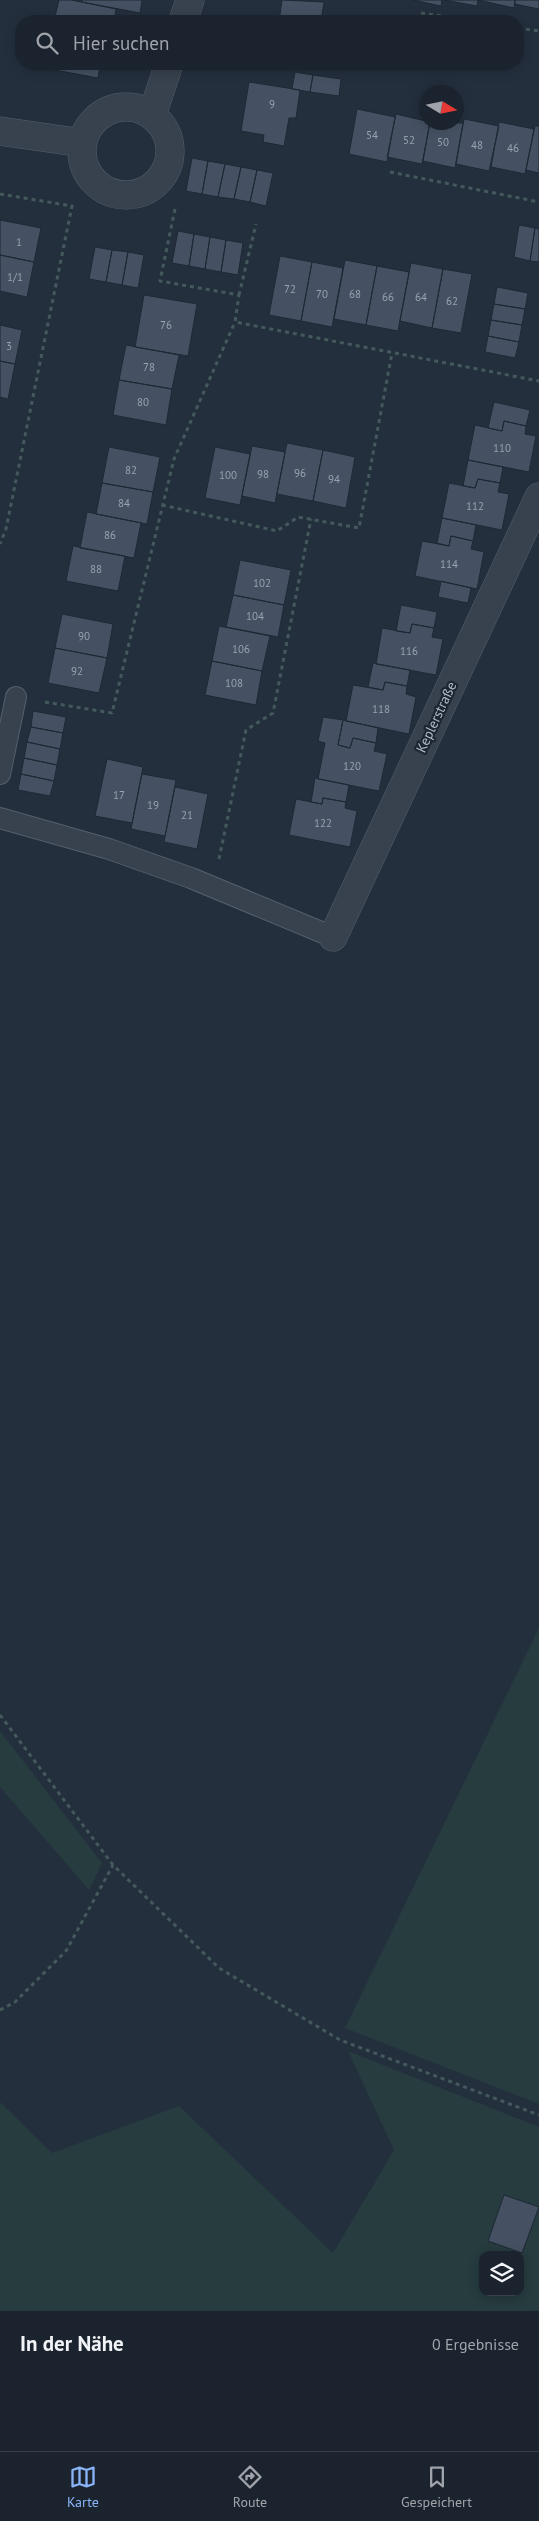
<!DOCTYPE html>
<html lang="de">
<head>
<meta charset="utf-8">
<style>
	:root { --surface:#1b232e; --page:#242b36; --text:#f1f3f6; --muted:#a0a4aa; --line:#39404a; --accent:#8ab4f8 }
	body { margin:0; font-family:"PT Sans",sans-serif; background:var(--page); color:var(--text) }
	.controls { position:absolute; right:15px; bottom:15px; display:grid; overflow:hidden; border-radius:10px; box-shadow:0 2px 12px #0003 }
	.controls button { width:45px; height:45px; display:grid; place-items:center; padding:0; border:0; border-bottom:1px solid var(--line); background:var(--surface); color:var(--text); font:25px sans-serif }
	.compass { position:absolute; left:419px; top:85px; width:45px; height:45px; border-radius:50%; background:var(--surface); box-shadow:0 2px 12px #0003; rotate:100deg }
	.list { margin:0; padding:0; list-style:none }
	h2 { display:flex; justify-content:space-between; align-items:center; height:65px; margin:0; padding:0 20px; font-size:21px }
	h2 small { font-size:16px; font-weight:400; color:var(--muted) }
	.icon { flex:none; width:28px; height:28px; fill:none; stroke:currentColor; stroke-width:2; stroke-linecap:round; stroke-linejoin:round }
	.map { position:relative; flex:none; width:539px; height:2311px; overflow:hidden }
	.search { position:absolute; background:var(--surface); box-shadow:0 2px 12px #0003; left:15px; right:15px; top:15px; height:55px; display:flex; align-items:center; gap:12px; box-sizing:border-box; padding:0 18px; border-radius:20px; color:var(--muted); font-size:19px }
	.sheet { height:140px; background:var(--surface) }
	nav { display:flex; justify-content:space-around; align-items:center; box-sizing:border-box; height:70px; border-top:1px solid var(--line); background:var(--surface); font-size:14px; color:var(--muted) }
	nav a { display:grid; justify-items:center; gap:2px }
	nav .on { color:var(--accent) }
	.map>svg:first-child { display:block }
	.green { fill:#263c3f; fill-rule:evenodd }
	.building { fill:#455162; stroke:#1f2835 }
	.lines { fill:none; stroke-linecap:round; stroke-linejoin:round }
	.lane-casing { stroke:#565f6c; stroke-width:22 }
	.street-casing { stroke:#565f6c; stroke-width:29 }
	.path { stroke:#44595c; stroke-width:3; stroke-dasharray:4 4; stroke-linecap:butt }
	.lane { stroke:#38414e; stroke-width:20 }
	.street { stroke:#38414e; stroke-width:28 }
	.labels { text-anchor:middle; stroke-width:4.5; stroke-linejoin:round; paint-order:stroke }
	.number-label { font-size:11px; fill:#98a1af }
	.street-label { font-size:14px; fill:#b4bcc9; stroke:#1d2633 }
</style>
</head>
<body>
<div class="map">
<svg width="539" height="2311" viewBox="0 0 539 2311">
	<rect width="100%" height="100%" fill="#242f3e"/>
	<path class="green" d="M539,1628V2104L345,2028Z
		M0,1731L102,1863L89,1890L0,1787Z
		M348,2051L539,2127V2311H0V2102L52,2153L179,2106L333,2253L394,2150ZM483,2255H520V2292H483Z"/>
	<path class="building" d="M59,0H71L116,9L114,21H54Z
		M82,0H142L140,13L82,2Z
		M282,0L324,2L321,21H279Z
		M413,0H442L441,6Z
		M444,0H478L477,6Z
		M478,0H515L514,8Z
		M515,0H539V9L515,4Z
		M39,64H100L98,78L39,67Z
		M287,64H314L313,68Z
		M295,72L313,75L310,92L292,89Z
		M313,75L341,79L339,96L310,92Z
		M249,82L300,90L296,118H289L284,146L263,142L264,135L241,131Z
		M357,109L395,117L387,162L349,154Z
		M396,114L430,122L422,164L387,157Z
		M464,119L499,126L489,171L456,164Z
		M430,122L463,123L455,168L423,161Z
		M499,122L534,129L525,174L491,167Z
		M535,126H539V173L526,170Z
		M192,158L208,161L202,194L186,191Z
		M208,161L225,164L218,197L202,194Z
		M225,164L241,167L234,199L218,197Z
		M241,167L257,170L250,202L234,199Z
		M257,170L273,173L266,206L250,202Z
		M0,220L41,228L34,262L0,255Z
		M519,225L535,228L530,261L514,257Z
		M535,228L539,229V262L530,261Z
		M178,231L194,234L189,266L172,263Z
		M194,234L210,237L205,269L189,266Z
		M210,237L226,240L221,272L205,269Z
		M226,240L243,243L238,275L221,272Z
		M95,247L112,250L106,282L89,279Z
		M112,250L128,252L122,285L106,282Z
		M128,252L144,255L138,288L122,285Z
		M0,255L34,262L27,297L0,291Z
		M280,256L312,262L301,321L269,315Z
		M345,260L377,266L366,325L334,319Z
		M312,262L343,268L332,327L301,321Z
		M411,263L443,269L432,328L400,321Z
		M377,266L409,272L398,331L366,325Z
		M443,269L472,274L461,333L432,328Z
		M497,287L528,293L525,309L494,304Z
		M144,295L197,304L188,356L135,347Z
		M494,304L525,309L522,325L491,320Z
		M491,320L522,325L519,342L488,336Z
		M0,325L22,330L15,364L0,361Z
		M488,336L519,342L515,358L485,352Z
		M126,345L179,355L172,389L119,380Z
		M0,361L15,364L8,399L0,397Z
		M119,380L172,389L166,425L113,415Z
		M494,402L530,410L526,426L504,421L502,431L488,428Z
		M504,421L526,426L525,434L536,436L529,472L468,460L475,425L502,431Z
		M287,443L323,450L313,501L277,494Z
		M252,446L285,452L275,503L242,496Z
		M109,447L160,457L153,492L102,483Z
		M215,447L250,454L240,505L205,498Z
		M323,450L355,457L346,508L313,501Z
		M468,460L503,467L500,483L478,479L475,488L463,486Z
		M478,479L500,483L498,492L509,494L502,530L442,518L449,483L475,488Z
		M102,483L153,492L147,524L96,514Z
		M87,512L141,523L134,558L80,548Z
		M442,518L476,525L473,541L451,536L449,546L437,543Z
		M451,536L473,541L471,549L484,552L477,589L415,576L422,541L449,546Z
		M73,546L125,556L118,591L66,581Z
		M240,560L291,570L284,605L233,595Z
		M441,581L471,588L468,603L438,597Z
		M233,595L284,605L278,637L226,627Z
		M401,605L437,612L434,628L412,624L410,633L396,631Z
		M62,614L113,624L107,658L55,648Z
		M412,624L434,628L432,637L443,639L436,675L376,664L382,628L410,633Z
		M219,626L270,636L262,671L212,661Z
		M55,648L107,658L99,693L48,683Z
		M212,661L262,671L256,705L205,695Z
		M373,663L410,670L407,686L385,682L383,690L368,687Z
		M385,682L407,686L406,694L416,697L409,734L346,721L353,685L383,690Z
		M33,711L66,717L63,733L31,727Z
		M323,717L343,720L338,745L350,748L353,738L376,743L374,751L387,754L379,791L318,779L325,743L318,741Z
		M343,720L378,728L376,743L353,738L350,748L338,745Z
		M31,727L63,733L60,749L27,742Z
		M27,742L60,749L57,765L24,758Z
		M24,758L57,765L54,781L21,774Z
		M107,759L143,767L132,823L95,816Z
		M21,774L54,781L50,796L18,790Z
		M142,774L176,780L165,836L131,829Z
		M315,778L349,785L346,802L323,798L322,804L311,802Z
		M175,787L208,794L197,849L164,842Z
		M323,798L346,802L345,808L357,811L350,847L289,835L296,799L322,804Z
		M504,2195L539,2207L522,2253L488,2241Z"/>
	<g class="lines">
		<defs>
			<path id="lane" d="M0,774L16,697
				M0,818L109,849L191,878L333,937"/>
			<path id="street" d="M183,21L190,0
				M82 151a44 44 0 1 1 88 0a44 44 0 1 1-88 0Z
				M152,115L169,64
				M0,131L83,143
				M333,937L539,497"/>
		</defs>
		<use href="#lane" class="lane-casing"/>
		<use href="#street" class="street-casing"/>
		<path class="path" d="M421,13L477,21
			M518,28L539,31
			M390,172L539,202
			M0,194L72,206L6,529L0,544
			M175,209L160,281L239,295L235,322L539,381
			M239,295L256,224
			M162,505L277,531L298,517L359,528L392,353
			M45,702L112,713L174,459L235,322
			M219,859L246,730L273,713L311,519
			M0,1715L113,1865L219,1968L340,2040L539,2115
			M0,2010L15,2002L66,1951L113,1865"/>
		<use href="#lane" class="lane"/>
		<use href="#street" class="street"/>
	</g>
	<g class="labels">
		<g class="number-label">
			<text x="272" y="108">9</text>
			<text x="372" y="139">54</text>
			<text x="409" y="144">52</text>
			<text x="443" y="146">50</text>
			<text x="477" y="149">48</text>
			<text x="513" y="152">46</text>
			<text x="19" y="246">1</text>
			<text x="15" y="281">1/1</text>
			<text x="290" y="293">72</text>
			<text x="322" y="298">70</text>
			<text x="355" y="298">68</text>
			<text x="388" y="301">66</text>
			<text x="421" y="301">64</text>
			<text x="452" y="305">62</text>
			<text x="166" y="329">76</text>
			<text x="9" y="350">3</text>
			<text x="149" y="371">78</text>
			<text x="143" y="406">80</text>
			<text x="502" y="452">110</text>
			<text x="131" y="474">82</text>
			<text x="300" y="477">96</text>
			<text x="263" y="478">98</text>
			<text x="228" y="479">100</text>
			<text x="334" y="483">94</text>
			<text x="124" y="507">84</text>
			<text x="475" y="510">112</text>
			<text x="110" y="539">86</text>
			<text x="449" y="568">114</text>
			<text x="96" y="573">88</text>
			<text x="262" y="587">102</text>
			<text x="255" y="620">104</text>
			<text x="84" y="640">90</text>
			<text x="241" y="653">106</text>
			<text x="409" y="655">116</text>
			<text x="77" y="675">92</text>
			<text x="234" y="687">108</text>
			<text x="381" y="713">118</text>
			<text x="352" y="770">120</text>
			<text x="119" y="799">17</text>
			<text x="153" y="809">19</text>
			<text x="187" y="819">21</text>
			<text x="323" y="827">122</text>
		</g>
		<g class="street-label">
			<text transform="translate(436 717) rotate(-65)" y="5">Keplerstraße</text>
		</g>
	</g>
</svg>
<div class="controls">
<button><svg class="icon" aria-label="layers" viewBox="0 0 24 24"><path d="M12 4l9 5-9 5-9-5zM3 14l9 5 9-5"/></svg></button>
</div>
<svg class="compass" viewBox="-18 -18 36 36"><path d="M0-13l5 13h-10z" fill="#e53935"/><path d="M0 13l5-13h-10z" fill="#a0a4aa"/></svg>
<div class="search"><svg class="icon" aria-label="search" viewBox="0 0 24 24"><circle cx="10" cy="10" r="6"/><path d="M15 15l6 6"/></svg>Hier suchen</div>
</div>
<section class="sheet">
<h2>In der Nähe<small>0 Ergebnisse</small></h2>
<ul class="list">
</ul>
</section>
<nav>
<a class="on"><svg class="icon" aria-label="map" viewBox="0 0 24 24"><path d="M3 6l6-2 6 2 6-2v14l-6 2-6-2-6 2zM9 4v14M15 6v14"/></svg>Karte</a>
<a><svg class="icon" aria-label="directions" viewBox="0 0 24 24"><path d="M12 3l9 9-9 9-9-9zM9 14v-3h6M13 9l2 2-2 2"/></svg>Route</a>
<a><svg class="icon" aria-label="saved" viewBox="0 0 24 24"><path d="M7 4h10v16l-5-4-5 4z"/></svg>Gespeichert</a>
</nav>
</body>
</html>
